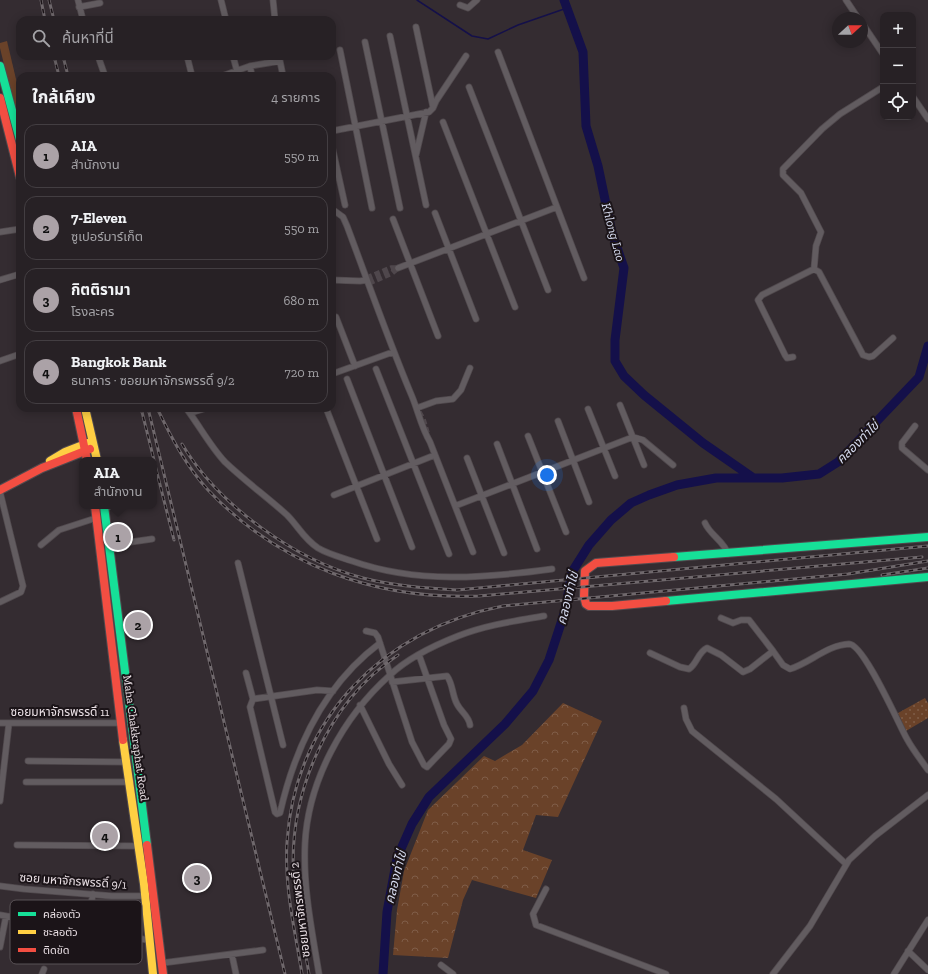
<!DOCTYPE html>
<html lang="th">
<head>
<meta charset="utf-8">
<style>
	:root { --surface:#272125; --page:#332e32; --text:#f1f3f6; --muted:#a4a3a7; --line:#433e42; --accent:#aba2a7 }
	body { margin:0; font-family:"Zilla Slab","Noto Sans Thai",serif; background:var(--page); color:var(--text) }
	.controls { position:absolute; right:12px; top:12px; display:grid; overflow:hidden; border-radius:8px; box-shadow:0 2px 10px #0003 }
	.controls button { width:36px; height:36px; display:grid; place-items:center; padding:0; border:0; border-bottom:1px solid var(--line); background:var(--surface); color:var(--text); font:20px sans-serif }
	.compass { position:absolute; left:832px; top:12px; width:36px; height:36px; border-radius:50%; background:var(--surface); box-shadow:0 2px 10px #0003; rotate:69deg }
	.you { position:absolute; left:547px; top:475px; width:14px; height:14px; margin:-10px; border:3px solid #fff; border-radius:50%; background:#1a73e8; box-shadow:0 0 0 6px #1a73e833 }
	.badge { display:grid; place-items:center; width:26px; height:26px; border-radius:50%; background:var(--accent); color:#111; font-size:13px; font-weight:700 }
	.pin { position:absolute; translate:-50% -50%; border:2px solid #fff; box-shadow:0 1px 4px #0006 }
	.popup { position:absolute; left:79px; top:457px; width:78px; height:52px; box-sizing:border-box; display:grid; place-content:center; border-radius:8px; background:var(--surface); filter:drop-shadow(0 1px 3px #0005); font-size:13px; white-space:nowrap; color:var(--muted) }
	.popup b { font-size:15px; color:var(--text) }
	.popup::after { content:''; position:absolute; left:50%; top:100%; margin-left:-8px; border:8px solid transparent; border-top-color:var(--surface) }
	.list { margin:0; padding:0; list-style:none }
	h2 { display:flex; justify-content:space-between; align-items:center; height:52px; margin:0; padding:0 16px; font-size:17px }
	h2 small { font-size:13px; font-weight:400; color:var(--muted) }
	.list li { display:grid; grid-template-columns:26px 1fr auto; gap:12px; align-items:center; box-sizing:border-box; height:64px; margin:0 8px 8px; padding:0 8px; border:1px solid var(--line); border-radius:12px }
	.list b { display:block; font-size:15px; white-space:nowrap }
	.list p { margin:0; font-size:13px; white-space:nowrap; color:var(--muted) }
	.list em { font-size:13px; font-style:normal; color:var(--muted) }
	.icon { flex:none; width:22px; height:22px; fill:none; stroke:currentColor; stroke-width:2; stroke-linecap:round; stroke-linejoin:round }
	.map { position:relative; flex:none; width:928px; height:974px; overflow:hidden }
	.search { position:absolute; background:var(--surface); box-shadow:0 2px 10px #0003; left:16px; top:16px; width:320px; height:44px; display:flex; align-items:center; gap:10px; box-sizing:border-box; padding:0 14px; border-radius:12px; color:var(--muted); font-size:15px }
	.panel { position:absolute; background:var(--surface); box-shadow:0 2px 10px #0003; left:16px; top:72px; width:320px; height:340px; border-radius:12px }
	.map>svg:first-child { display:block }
	.grass { fill:url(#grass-dots) }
	.forest { fill:url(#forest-crowns) }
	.green { fill:#6a4229 }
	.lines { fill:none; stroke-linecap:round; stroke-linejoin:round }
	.stream { stroke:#14104a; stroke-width:1.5 }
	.river { stroke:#14104a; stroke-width:9 }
	.street-tunnel { stroke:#4f474c; stroke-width:5.5; stroke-dasharray:5.5 3; stroke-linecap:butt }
	.street-casing { stroke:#514a4e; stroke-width:7 }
	.fast-casing { stroke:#514a4e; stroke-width:10 }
	.slow-casing { stroke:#514a4e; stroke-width:10 }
	.jam-casing { stroke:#514a4e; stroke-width:10 }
	.street { stroke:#625c60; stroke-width:5.5 }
	.fast { stroke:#16e098; stroke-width:8 }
	.slow { stroke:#ffcf43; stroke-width:8 }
	.jam { stroke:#f24e42; stroke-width:8 }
	.rail-casing { stroke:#6f686c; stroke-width:3 }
	.rail { stroke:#1b1418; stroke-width:1.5; stroke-dasharray:4.5; stroke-linecap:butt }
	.labels { text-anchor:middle; stroke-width:4; stroke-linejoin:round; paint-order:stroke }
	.street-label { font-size:12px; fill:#ebe1e6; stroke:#1b1418 }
	.water-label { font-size:13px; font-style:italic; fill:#d4d9ed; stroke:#1b1418 }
	.key { fill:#1b1418; stroke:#595256; stroke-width:1 }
	.key-label { font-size:11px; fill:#ebe1e6 }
</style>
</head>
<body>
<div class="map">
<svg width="928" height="974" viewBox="0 0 928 974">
	<defs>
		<pattern id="grass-dots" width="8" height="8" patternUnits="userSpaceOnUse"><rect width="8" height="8" fill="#6a4229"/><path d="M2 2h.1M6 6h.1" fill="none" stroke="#7f5d48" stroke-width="1.8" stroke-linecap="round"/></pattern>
		<pattern id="forest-crowns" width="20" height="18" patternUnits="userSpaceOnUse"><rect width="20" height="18" fill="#6a4229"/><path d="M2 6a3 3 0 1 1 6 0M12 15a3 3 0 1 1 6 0" fill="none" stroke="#7f5d48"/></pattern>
	</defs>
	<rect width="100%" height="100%" fill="#342c31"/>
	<path class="grass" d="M925,698L928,703V718L906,731L898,713Z"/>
	<path class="forest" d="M563,703L602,721L558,817L536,815L523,850L552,860L536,898L472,880L463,900L448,958L393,955L397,910L404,871L428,810L484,756L495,761L522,745Z"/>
	<path class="green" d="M7,41L20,96V117L17,118L0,48V43Z"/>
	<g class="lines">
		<path class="stream" d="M417,0L472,36L488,39L518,25L567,8"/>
		<path class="river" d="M564,0L583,52L586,126L598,166L612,233L624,268L615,340V361L624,376L644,395L703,443L752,477
			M383,974L387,912L397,858L412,824L429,797L505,724L533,691L549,660L565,611L572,572L589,545L611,520L631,503L649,495L677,485L716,478H782L819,474L838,462L919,377L928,346"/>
		<path class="street-tunnel" d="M367,278L391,268H398
			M369,283L392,273L398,268
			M419,412L423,419L428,436"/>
		<defs>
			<path id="street" d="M78,0L83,20
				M221,0L226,20
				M273,0L275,20
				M846,0L858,18
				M460,5L468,8L477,0
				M79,7L100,3
				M862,23L883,54
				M416,27L433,107
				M390,36L426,205
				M365,42L400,208
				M340,50L372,208
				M498,52L584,278
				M98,56L105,76
				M187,56L192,76
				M233,56L237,71
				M279,56L283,76
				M250,66L252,76
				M222,76L250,66L280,61
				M469,87L548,290
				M913,97L928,119
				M443,122L515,307
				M332,131L429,112L433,108L436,101L466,56
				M332,146L345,205
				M416,155L426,112
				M332,209L343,217L347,226C368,282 388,339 411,394C418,410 421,427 430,442L473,552
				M435,213L476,319
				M393,219L438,336
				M0,232L20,229
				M398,268L557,207
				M814,269L816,246L821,232L801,193L783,175V169L822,129L840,114L883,87
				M814,269L819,272L863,355L869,357L873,356L893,338
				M0,280L20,274
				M332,280L360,281L367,280
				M336,317L355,366
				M793,357L787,358L785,355L758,300L762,295L814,269
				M0,361L20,354
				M376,369L449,554
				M332,374L393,352
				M347,379L412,547
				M620,405L644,465
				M186,408C199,425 210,446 225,462C245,481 267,497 287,515C298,526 304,539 318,548C328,554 340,557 352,561C417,584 485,578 552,569
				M326,408L377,539
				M417,408L436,401L453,399L461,390L470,368
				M588,409L615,476
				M190,413L207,408
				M558,421L589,502
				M915,426L902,443V448L928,470
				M528,436L566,532
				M497,444L537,549
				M467,458L504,553
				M0,492L23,586L21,592L0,602
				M334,495L435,455
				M455,506L633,437L643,440L673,465
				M105,507L116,506
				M705,523C710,535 724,541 728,554
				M41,545L59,530L96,518
				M110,545L152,539
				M238,563L283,745
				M721,618L733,623L741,620H749L773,651
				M366,631L375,633L378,637L412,742L424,765L427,767L449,744L451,739L444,725L419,655
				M650,653L680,667L689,669C697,664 698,652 707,648L721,655L743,672L750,669L773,651L783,665L790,669C810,663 827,645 849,644C864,644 899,725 907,739C913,750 921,760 928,770
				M246,673L253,699
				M392,682L447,676C453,684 452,695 457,704C461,712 469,716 470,725
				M333,691L317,690L253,699L250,707L275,812L277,814L280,813C295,747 324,685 380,643
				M360,705L389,764L402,785
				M684,708L686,719L692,731L776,799L846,864
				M0,723H121
				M28,761L126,762
				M26,782H131
				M0,801L9,723
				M17,845L138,846
				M0,886L24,889L112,896H145
				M546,889L533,914L536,925L666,974
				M0,915L148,940
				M86,930L93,894
				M20,936L75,945
				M49,941L52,925
				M0,947L6,916
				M908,951L928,970
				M232,955L236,974
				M162,963L263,950
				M441,965L453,974
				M42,974L44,969
				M319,974C312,931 303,888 305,844C308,781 343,717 390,675C408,658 435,645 458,636C486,625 515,621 544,616
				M773,974L810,926L849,860L875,836L928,795
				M894,974L928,920"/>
			<path id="fast" d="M0,66L20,140
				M104,506L147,845
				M674,557L928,537
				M666,601L928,577"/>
			<path id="slow" d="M85,408L97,460
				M50,461L65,452L88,443
				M123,740L144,884L153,974"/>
			<path id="jam" d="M0,98L20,177
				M76,408L87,460
				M0,490L42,468L90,449
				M95,506L123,740
				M666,601L612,606H589L586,604L584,596L585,571L596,563L674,557
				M147,845L163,974"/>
		</defs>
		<use href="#street" class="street-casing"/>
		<use href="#fast" class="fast-casing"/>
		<use href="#slow" class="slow-casing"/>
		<use href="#jam" class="jam-casing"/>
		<use href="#street" class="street"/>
		<use href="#fast" class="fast"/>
		<use href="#slow" class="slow"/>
		<use href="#jam" class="jam"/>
		<defs>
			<path id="rail" d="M41,0L45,20
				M49,0L54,20
				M54,56L59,76
				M63,56L68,76
				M141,408L154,460
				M148,408L285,974
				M157,408C171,437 186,466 208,490C280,566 376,600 479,596L922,557
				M182,444C218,505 295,560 363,578C394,586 425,588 457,590L928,546
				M154,461L174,540
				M882,575L928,568
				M302,974C295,931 284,886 287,842C295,718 384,629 503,606L848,574L928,561
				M309,974C304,943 297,912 294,881C287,797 326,703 398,655"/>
		</defs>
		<use href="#rail" class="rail-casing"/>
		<use href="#rail" class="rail"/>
	</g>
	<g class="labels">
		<g class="street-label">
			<text x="60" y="716">ซอยมหาจักรพรรดิ์ 11</text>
			<text transform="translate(136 738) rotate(82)" y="4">Maha Chakkraphat Road</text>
			<text transform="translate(73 881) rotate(4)" y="4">ซอย มหาจักรพรรดิ์ 9/1</text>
			<text transform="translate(300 910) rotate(-97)" y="4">ซอยมหาจักรพรรดิ์ 2</text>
		</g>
		<g class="water-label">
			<text transform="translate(614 232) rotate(75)" y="5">Khlong Lao</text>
			<text transform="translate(857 442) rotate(-45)" y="5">คลองท่าไข่</text>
			<text transform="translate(567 598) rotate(-76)" y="5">คลองท่าไข่</text>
			<text transform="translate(395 877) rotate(-76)" y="5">คลองท่าไข่</text>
		</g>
	</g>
	<rect x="10" y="900" width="132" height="64" rx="6" class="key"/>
	<rect x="18" y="912" width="18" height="4" fill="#16e098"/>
	<rect x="18" y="930" width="18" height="4" fill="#ffcf43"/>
	<rect x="18" y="948" width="18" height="4" fill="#f24e42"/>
	<g class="key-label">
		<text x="43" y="918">คล่องตัว</text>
		<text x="43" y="936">ชะลอตัว</text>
		<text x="43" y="954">ติดขัด</text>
	</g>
</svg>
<div class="controls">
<button>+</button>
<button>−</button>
<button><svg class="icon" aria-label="locate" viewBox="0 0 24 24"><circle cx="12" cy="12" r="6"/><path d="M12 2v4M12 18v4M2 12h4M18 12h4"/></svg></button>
</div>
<svg class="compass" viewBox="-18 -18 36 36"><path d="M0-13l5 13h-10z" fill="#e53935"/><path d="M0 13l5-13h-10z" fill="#a4a3a7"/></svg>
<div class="you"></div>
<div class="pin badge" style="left:118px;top:537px">1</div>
<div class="popup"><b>AIA</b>สำนักงาน</div>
<div class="pin badge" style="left:138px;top:625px">2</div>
<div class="pin badge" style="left:197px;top:878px">3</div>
<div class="pin badge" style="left:105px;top:836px">4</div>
<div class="search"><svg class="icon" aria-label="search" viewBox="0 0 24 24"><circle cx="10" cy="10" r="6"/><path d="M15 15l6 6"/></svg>ค้นหาที่นี่</div>
<section class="panel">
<h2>ใกล้เคียง<small>4 รายการ</small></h2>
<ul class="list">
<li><span class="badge">1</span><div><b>AIA</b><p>สำนักงาน</p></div><em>550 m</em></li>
<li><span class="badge">2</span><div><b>7-Eleven</b><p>ซูเปอร์มาร์เก็ต</p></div><em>550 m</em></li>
<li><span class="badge">3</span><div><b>กิตติรามา</b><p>โรงละคร</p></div><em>680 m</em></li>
<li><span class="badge">4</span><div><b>Bangkok Bank</b><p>ธนาคาร · ซอยมหาจักรพรรดิ์ 9/2</p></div><em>720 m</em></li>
</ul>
</section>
</div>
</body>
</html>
